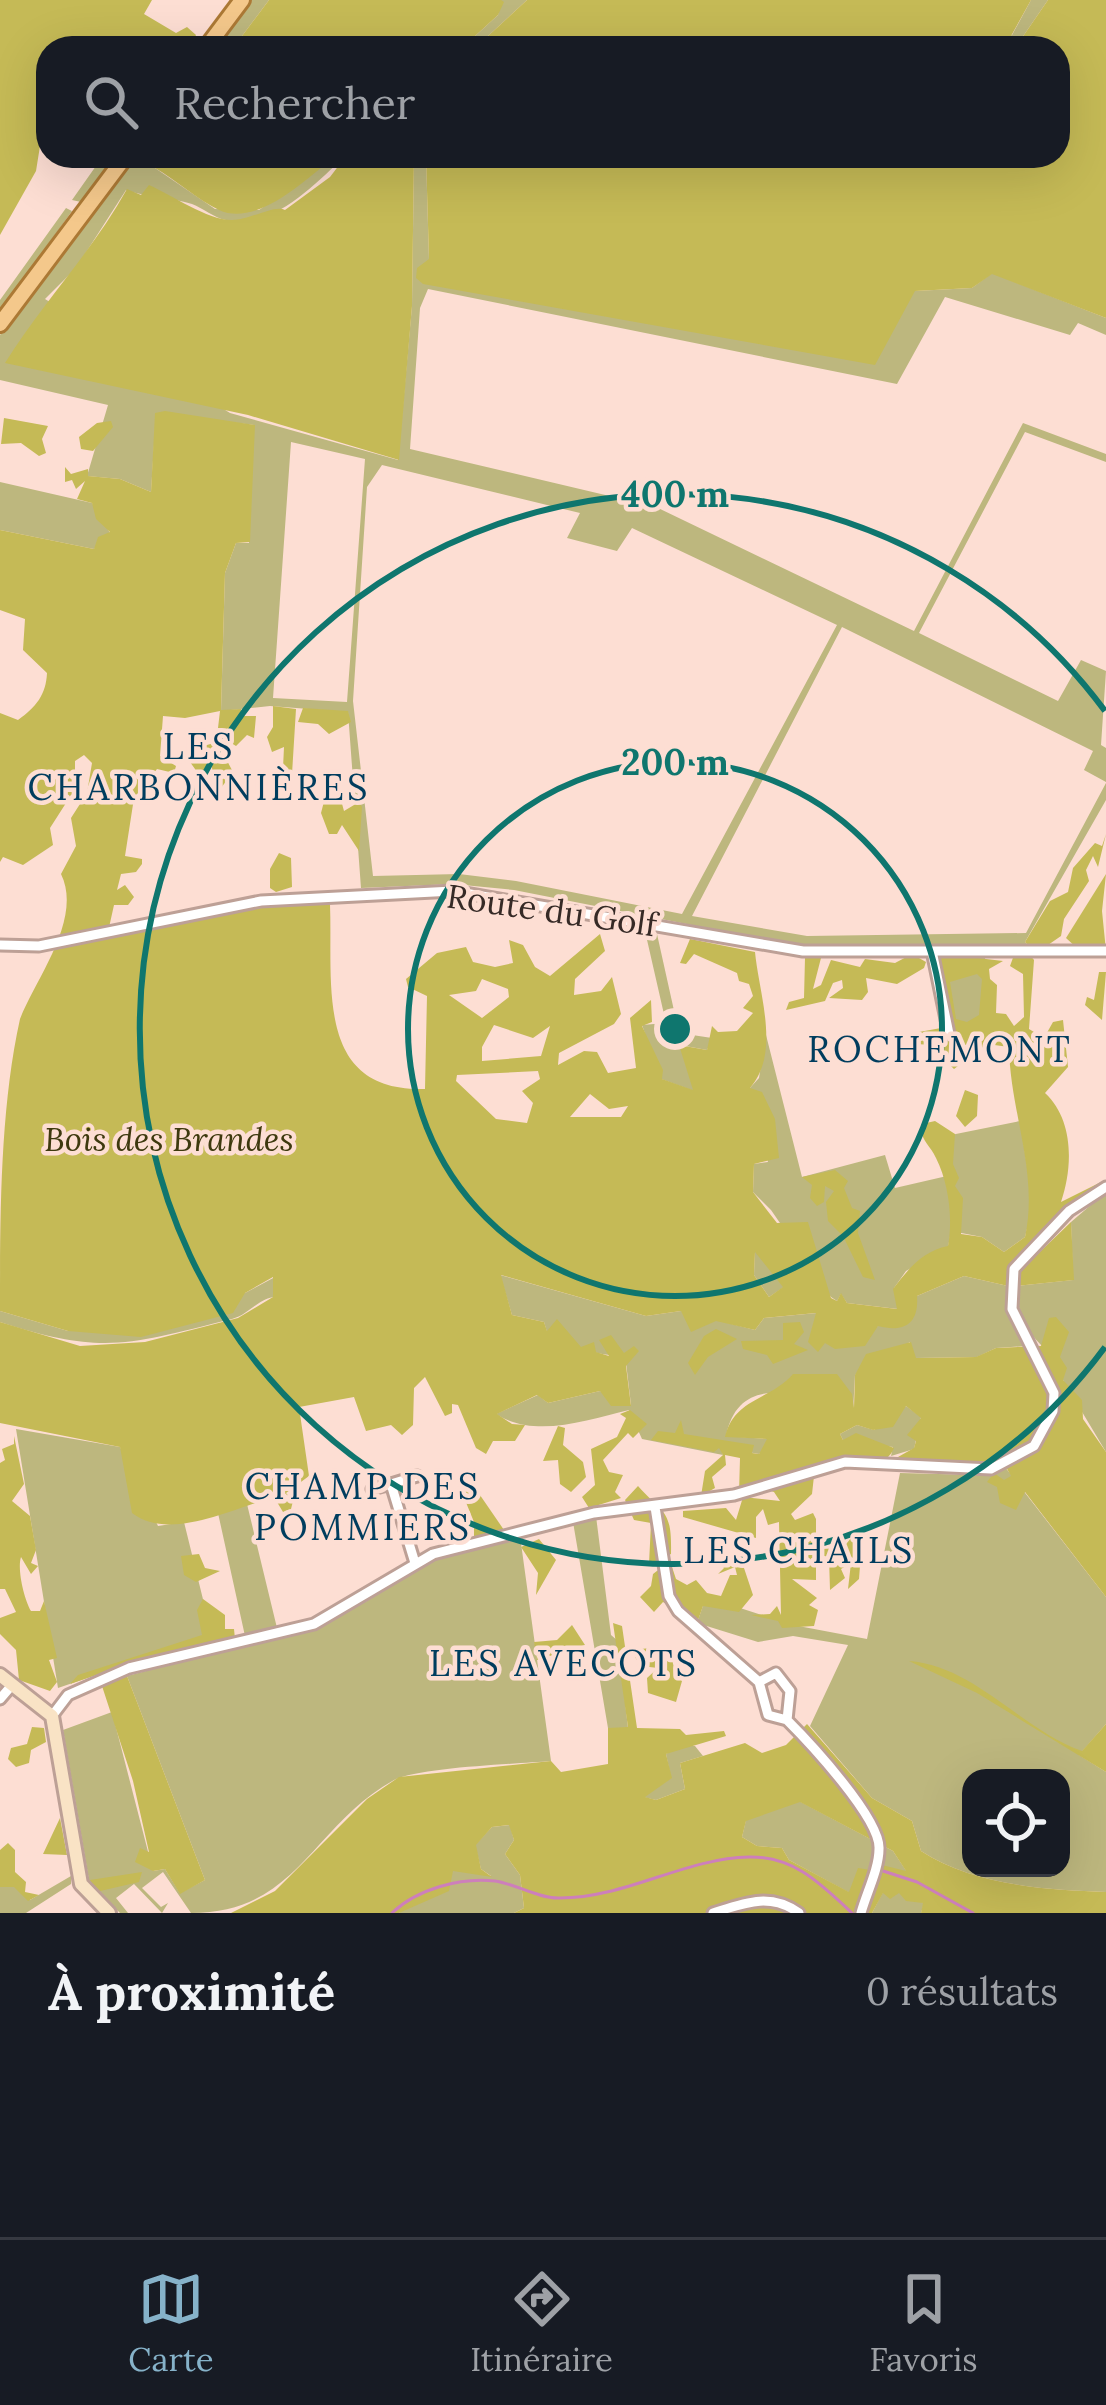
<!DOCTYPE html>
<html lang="fr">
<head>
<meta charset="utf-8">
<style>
	:root { --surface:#171b24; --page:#242831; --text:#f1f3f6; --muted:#9ea1a6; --line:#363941; --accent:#86b2c9 }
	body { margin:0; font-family:Lora,serif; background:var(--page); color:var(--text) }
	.controls { position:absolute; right:36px; bottom:36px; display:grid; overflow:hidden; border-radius:24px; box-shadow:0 12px 48px #0002 }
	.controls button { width:108px; height:108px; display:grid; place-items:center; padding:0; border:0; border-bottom:3px solid var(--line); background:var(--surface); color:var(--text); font:60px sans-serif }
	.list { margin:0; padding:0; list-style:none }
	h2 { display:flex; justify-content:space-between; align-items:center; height:156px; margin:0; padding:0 48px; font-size:51px }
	h2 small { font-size:39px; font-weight:400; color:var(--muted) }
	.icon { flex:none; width:66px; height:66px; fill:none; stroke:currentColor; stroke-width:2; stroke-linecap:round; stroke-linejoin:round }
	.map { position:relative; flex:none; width:1106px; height:1913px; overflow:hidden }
	.search { position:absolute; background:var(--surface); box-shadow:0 12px 48px #0002; left:36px; right:36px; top:36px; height:132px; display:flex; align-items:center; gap:30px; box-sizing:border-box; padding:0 42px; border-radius:36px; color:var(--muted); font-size:45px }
	.sheet { height:324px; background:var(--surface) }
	nav { display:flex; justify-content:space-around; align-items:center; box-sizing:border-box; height:168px; border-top:3px solid var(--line); background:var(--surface); font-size:33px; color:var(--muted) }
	nav a { display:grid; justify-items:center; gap:6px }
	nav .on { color:var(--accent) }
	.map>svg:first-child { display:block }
	.green { fill:#bdb77e; fill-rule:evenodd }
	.forest { fill:#c5ba56; fill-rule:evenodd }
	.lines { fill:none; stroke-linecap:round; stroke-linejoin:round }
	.stream { stroke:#cd7fbb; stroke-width:3 }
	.street-casing { stroke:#bda096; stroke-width:15 }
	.secondary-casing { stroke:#bda096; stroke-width:18 }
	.primary-casing { stroke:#ac7935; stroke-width:20 }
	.street { stroke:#fff; stroke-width:9 }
	.secondary { stroke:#f9e3c5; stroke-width:12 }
	.primary { stroke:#f4c88b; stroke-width:14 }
	.ring { fill:none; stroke:#0f766e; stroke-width:6 }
	.labels { text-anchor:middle; stroke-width:9; stroke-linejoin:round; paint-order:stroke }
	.street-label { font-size:33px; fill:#362a26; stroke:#fdded3 }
	.park-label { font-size:33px; font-style:italic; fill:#3e390e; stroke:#fdded3 }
	.neighbourhood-label { font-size:36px; letter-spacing:3px; fill:#003d5e; stroke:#fdded3 }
	.centre { fill:#0f766e; stroke:#fdded3; stroke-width:6 }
	.ring-label { font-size:36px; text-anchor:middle; font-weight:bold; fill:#0f766e; stroke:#fdded3; stroke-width:9; stroke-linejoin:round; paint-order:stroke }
</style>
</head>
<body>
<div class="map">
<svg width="1106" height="1913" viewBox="0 0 1106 1913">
	<rect width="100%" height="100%" fill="#fdded3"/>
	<path class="green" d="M252,0H269L233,48H216Z
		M501,0H527L475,48H462L498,15Z
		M1031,0H1048L1015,48H995L999,39L1012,35Z
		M103,156H116L81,202L72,200Z
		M135,156H157L155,168L215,209L259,210L335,156H346C313,184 278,228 226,220C214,218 203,208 192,204C170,197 148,198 126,190L76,268L45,299L230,413L398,460L412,306L414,156H426L429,259L915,291L972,288L992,273L1106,318V335L1078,323L1070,335L945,297L897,384L428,289L420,308L410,449L656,507L914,631L1023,423L1106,454V462L1025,432L919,633L1058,701L1081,660L1106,671L1101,745L1106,748V782L1084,770L1093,751L842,627L692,916L807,936L1026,933L1106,783V800L1025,942L1029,946L793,945L514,890L453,884L361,888L348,712L270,706L221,711L225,573L236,543H249L254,425L156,413L151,492L120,479L87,476L108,405L0,380V335ZM291,442L365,459L347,702L273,698ZM382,465L580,513L567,538L617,551L632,528L837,625L682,914L516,881L459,874L373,876L353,701L367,487Z
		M66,208L72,211L0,312V300Z
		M0,482L92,503L110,533L94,549L0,530Z
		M645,931L657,934L679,1033L712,1038L707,1050L680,1045L694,1091L661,1079L642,1025L666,1023Z
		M985,957L988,1025L953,1030L938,958Z
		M766,1035L802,1177L885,1155L895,1188L947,1176L936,1138L1020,1121L1033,1204L1025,1237L1004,1252L982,1237L951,1231L948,1247L906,1271L894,1288L898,1309L847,1303L841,1294L837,1301L831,1297L771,1210L753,1192L754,1164L768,1162L749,1089L759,1078Z
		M1106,1192V1452L1063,1380L1050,1318L1042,1346C1024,1329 1018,1310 1015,1286L1073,1280L1071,1222Z
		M755,1249L784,1287L769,1297L754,1275Z
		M500,1275L646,1316L681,1311L755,1330L764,1318L817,1313L825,1342L878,1326L917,1296L964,1276L1008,1286L1006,1305L1026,1346L996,1348L977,1357L915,1358L910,1342L855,1375L853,1412C809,1398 740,1367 726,1436L767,1439L769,1443L759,1454L720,1447L723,1455L642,1439L629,1410C587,1420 535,1439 496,1414L538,1395L548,1403L600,1391L631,1405L625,1354C599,1360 571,1342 547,1332L544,1322L512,1315Z
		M275,1277L273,1297C257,1300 248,1315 232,1319C130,1344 104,1356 0,1322V1311L68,1331L245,1293Z
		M906,1406L921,1417L914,1449L891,1456L893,1447L843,1440L840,1434L857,1425L874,1430Z
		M16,1429L120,1447L158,1526L184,1522L214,1644L122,1666L58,1688Z
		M1005,1467L1106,1597V1724L1079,1755L1106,1772V1892C1045,1890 973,1885 921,1851L912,1821L872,1798L810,1726L848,1645L793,1636L758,1642L697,1623L706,1597L793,1625L867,1639L900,1473L976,1475ZM971,1778H1061V1868H971Z
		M247,1504L277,1628L245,1636L218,1513Z
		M596,1516L611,1635L618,1641L628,1728H608L573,1522Z
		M520,1536L551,1761C517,1764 420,1767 394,1780C312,1825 298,1913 191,1913L163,1872L142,1888L161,1907L168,1903L162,1913L134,1884L116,1898L128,1913H120L89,1880L63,1730L112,1712L153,1871L165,1869L180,1893L205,1880L127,1676L311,1628L367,1601L427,1561Z
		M679,1746H695L703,1756L680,1763L685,1789L656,1800L643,1797L671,1778L666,1754Z
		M799,1801L893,1851L907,1872L850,1893L789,1860L782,1848L757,1846L742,1837L746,1820Z
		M510,1825L514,1840L505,1854L520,1875L524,1908L514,1913H399L453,1870L491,1876L481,1869L475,1845L492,1827Z
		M0,1857L30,1900L71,1876V1884L26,1913H0Z
		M883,1892H899L924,1903L921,1913H872Z"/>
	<path class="forest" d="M0,0H152L144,14L176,33L187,27L196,35L190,48H48V141L40,146L36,171L0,235Z
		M269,0H501L504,2L498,15L462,48H233Z
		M527,0H1031L1011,36L999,39L994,48H794L755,41L736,48H475Z
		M1048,0H1106V318L992,274L972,288L915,291L875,365L423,284L416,278L417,268L429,259L426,156H1058V48H1015Z
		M157,156H335C308,178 257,228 219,210C198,200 176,180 155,168Z
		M346,156H414L412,306L399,460L248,415L5,363C43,302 92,252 127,189L141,195L149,185C172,195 207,220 232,220C250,220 275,204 285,210L330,177Z
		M165,411L255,425L250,542L236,543L225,573L221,710L241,709L244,716H256L254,738L247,735L236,746L228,741L227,729L218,728L220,711L185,718L163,716L160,756L176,766L174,773L157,769L134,798L125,856L142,859V864L136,872L121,874L117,890L125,885L134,897L128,905H114L108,932L261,901L330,904C333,985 314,1092 425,1089L427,996L408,987L406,979L437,953L466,947L473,962L495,967L513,963L509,940L523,945L535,967L550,976L600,934L605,951L575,979L574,995L601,991L612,977L621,1014L614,1024L559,1053L558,1065L584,1051L597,1052L608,1073L636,1068L630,1018L651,1000L652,1022L642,1026L663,1070L662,1079L693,1090L679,1045L707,1050L712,1026L718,1032L737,1031L753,1013L743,1008L753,996L749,984L739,981L737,973L694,954L686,964L680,963L690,939L755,952C759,994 781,1053 750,1088L762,1092L775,1119L779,1158L754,1164L753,1192L777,1223L808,1222L831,1298L837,1301L841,1293L847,1303L897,1309L893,1289C909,1268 923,1251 948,1246C953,1219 949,1184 936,1158C930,1144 919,1140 922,1124L935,1121L955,1134L953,1164L959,1178L955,1186L963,1198L961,1234L982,1237L1004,1252L1025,1237C1039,1173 1010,1112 1009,1047L987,1044L954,1069L942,1057L944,1046L917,1044L908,1034L952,1026L944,986L931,972L944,954L1003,961L989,969L990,979L997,985L996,1013L1006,1014L1014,1026L1024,1017L1023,974L1010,966L1014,955L1029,954L1034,960L1029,1029L1044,1038L1053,1022L1063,1020L1068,1067L1045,1093C1074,1120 1073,1167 1061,1202L1101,1182L1021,1265L1008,1286L964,1276L917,1296C919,1323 905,1333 878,1326L865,1346L835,1349L825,1343L818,1352L808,1342L816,1313L764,1318L755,1330L716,1321L691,1332L681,1311L646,1316L501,1275L512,1315L544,1322L547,1331L557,1319L581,1347L594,1342L596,1352L609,1356L599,1340L611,1335L624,1353L634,1346L639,1351L626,1366L631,1406H611L600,1391L548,1403L537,1395L497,1414L512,1424L525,1425L515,1441H493L486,1454L476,1448L458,1405L452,1404V1413L445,1416L425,1377L414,1388L413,1425L402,1435L391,1425L366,1431L354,1397L299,1407L309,1476L286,1493L293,1501L291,1509L283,1512L274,1497C234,1508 169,1542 132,1513L120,1447L0,1423V1322L80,1346L145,1342L238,1318L273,1297V1277L245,1293L233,1313L141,1337L68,1331L0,1311C0,1216 0,1109 20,1019C36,978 83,919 61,874L76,846L71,818L87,793L92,763L84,755L75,761V789L50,828L53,845L23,865L3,857L0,862V713L18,720C36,707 46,695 47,673L23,650L25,619L0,610V530L94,549L98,537L110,532L96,519L92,503L77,499L85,481L76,489L72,480L65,482V467L71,474L88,469V476L120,479L151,492L155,413ZM977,974L982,979L979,1015L967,1022L956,1019L950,982ZM482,979L508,989L509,997L482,1018L449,995L476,991ZM494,1025L533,1038L550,1026L541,1056L482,1061V1047ZM538,1071L540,1079L522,1091L533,1103L527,1123L496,1119L456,1081L457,1075ZM590,1094L609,1109L628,1106L621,1117H570ZM755,1252L783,1287L769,1297L754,1275Z
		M4,418L48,426L42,439L46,453L39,456L21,443L1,444Z
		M111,421L113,427L93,451L81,449L79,437L97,423Z
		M273,706L296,709L292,774L283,768L284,747L272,752L267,737L273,727Z
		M303,708L348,711L351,722L329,734L318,724L298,722Z
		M214,743L221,750L214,763L224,755L233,772L218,792L210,760L200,776L190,762L193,749Z
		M338,789L344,811L359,802L362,807L359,851L342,825L337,834H329L321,813L327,790Z
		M1106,834L1098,867L1093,856L1086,870L1089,881L1064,919L1061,936L1048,945L1029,946L1025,942L1050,901L1068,892L1073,868L1095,843L1102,846Z
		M279,853L291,858L292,887L276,892L270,888V869Z
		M1106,874L1102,911L1106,951L1078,949L1066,938Z
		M912,954L926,962L924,968L897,984L866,978L868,992L862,1000L829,998L843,988L842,980L833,983L825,1001L786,1010L789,1002L804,998L805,958H821L813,989L821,985L831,960L860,967L865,959L895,963Z
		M1099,972H1106L1102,1020L1085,1005L1087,997L1094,1000Z
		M965,1090L978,1095L977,1116L965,1127L956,1116Z
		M835,1170L848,1181L844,1188L852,1208L860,1211L858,1233L875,1280L863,1277L843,1236L828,1221L826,1202L834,1191L825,1186L824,1202L817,1206L810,1198L812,1185L802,1177Z
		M1071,1222L1074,1280L1015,1286L1019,1272Z
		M1056,1317L1069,1332L1060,1357L1067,1368L1063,1380L1082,1400L1083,1419L1106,1452V1597L1025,1492L1016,1510L1000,1503L997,1487L987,1482L994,1473L1004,1480L1011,1476L1006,1467H904L898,1457L914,1448L916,1441L907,1435L921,1418L906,1406L893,1427L873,1430L857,1425L840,1434L843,1440L856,1433L894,1448C883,1475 841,1466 815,1467L812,1494L791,1514L795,1520L813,1513L816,1519V1580L792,1579L817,1598L809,1605L818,1610L814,1626L782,1628L778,1621L751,1615L770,1614L777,1606L781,1615L779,1522L768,1525L763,1509L756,1517V1538L683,1517V1511L726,1508L736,1520L743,1497L780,1501L774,1492L758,1487L739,1494L740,1458L725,1455L726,1465L712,1477L715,1488L701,1496L705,1471L723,1455L719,1448L714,1452L651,1440L658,1431L675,1433L681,1420L684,1434L754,1445L752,1453L759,1454L767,1439L725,1437C734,1398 771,1400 793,1374H837L852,1394L854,1408L855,1375L866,1354L911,1342L916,1358L976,1357L996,1348L1041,1346L1049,1318Z
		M800,1322L804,1332L794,1344L808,1350L773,1364L767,1355L743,1349L741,1341L783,1340V1323Z
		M716,1329L737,1339L708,1357L695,1375L688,1363L704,1336Z
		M630,1410L647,1424L633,1438L628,1433L603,1460L609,1472L623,1475L615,1492L621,1498L589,1508L582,1497L595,1485L591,1449L617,1437L626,1418L620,1414Z
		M558,1426L565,1428L563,1445L583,1462L586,1477L571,1492L560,1484L558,1460L543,1461Z
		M14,1436L24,1484L12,1501L30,1516L36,1550L31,1563L38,1566L31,1574L21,1557C17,1569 24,1599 31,1611H40L44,1601L57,1658L49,1660L57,1682L50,1691L19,1680L16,1650L0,1634V1618L16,1612L5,1589H0V1463L5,1460L2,1449L14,1444Z
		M456,1478L471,1482L504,1530L474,1538V1522Z
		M638,1486C664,1515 672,1509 671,1554L649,1564L651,1523L634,1520L625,1500Z
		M851,1538L861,1553L859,1579L848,1589L851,1563L841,1569L845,1578L830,1590L829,1557L820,1555L822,1549L843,1548Z
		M539,1539L556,1560L536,1595L538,1573L521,1547Z
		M723,1551L727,1560L741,1559L753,1595L739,1612L703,1606L697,1623L663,1602L654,1612L640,1597L651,1586L653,1574L670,1561L676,1579L687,1585L696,1580L707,1593L721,1596L730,1575H737L735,1567L718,1574L724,1568L715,1556Z
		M199,1554L205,1568L220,1571L196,1582L184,1575L181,1556Z
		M203,1599L225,1615V1629H234L235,1639L196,1656L147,1669L131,1663L70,1684L78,1675L202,1635L197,1610Z
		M613,1623L622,1626L637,1728L680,1729L686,1735L724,1731L726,1736L666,1754L672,1778L645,1797L656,1800L685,1789L680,1763L745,1743L762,1753L786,1745L807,1724L872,1798L912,1821L921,1851C973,1885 1045,1890 1106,1892V1913H921L923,1903L906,1901L899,1893L890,1899L883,1893L872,1913H514L524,1908L520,1875L505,1854L514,1840L509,1825L492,1827L476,1845L481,1869L492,1877L453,1871L449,1891L399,1913H231L275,1891L367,1799L399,1777L551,1761L561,1772L608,1764V1728L628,1727ZM800,1802L893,1851L906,1871L882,1865L877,1871L858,1868L849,1892L789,1860L782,1848L757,1846L742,1837L746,1821Z
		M572,1625L585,1645L537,1660L534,1642L557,1640Z
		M669,1646L676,1677L682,1681L676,1702L648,1693L647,1678L658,1668L641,1666L635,1657L641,1649Z
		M909,1661C975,1666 1022,1730 1082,1751L1106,1724V1772L977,1693Z
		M127,1676L205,1880L180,1894L165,1869L153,1871L135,1862L140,1848L149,1852L133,1781L102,1686Z
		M32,1727L44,1728L46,1742L31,1750L29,1763L16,1767L8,1759L11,1748L27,1744Z
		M60,1818L67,1855L43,1854Z
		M8,1843L15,1850V1872L26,1882L25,1892L39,1895L28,1901L14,1887H0V1850Z
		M142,1872L139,1882L96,1892L90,1880Z"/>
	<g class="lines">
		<path class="stream" d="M880,1870L917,1882L973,1913
			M392,1913C417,1889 461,1877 495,1881C516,1884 537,1898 558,1898C624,1899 685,1858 749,1857C794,1856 821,1884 852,1913"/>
		<defs>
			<path id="street" d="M0,945L39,946L261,901L453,891L803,951H1106
				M932,951L949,1034
				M372,1489L391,1484
				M655,1507L669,1596L678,1611L759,1682L768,1715L787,1720L790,1691L776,1673L759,1682
				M415,1563L391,1484L417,1476
				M0,1699L12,1685
				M52,1716L68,1695L129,1668L314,1624L433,1554L594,1513L734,1495L845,1462L991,1469L1034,1446L1053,1411L1054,1393L1012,1309L1014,1269L1069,1211L1106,1187
				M787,1720C809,1742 881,1819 879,1849C879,1869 866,1894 861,1913
				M713,1913C744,1903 770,1892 799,1913"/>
			<path id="secondary" d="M0,1675L52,1716L81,1884L109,1913"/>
			<path id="primary" d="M206,48L242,0
				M0,324L126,156"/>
		</defs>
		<use href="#street" class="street-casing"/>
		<use href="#secondary" class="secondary-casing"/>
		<use href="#primary" class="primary-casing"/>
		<use href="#street" class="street"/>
		<use href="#secondary" class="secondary"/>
		<use href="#primary" class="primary"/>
	</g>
	<g class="ring">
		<circle cx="675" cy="1029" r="267"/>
		<path d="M1105 1347A535 535 0 1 1 1105 711"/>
	</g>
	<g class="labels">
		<g class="street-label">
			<text transform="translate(552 910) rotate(8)" y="12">Route du Golf</text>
		</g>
		<g class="park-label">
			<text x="169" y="1151">Bois des Brandes</text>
		</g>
		<g class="neighbourhood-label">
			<text x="199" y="759">LES<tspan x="199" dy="41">CHARBONNIÈRES</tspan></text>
			<text x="940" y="1062">ROCHEMONT</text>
			<text x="363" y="1499">CHAMP DES<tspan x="363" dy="41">POMMIERS</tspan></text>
			<text x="799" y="1563">LES CHAILS</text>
			<text x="564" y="1676">LES AVECOTS</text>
		</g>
	</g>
	<circle cx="675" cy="1029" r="18" class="centre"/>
	<g class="ring-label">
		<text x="675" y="507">400 m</text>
		<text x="675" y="775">200 m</text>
	</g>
</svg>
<div class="controls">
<button><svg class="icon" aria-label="locate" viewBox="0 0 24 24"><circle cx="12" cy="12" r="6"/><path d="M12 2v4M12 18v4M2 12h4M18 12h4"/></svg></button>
</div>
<div class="search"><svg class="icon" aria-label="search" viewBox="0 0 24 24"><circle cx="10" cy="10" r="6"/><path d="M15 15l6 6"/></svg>Rechercher</div>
</div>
<section class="sheet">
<h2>À proximité<small>0 résultats</small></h2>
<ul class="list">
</ul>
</section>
<nav>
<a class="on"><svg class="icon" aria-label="map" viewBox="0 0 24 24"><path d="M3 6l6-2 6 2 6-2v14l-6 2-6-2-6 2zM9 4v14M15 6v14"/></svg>Carte</a>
<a><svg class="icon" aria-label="directions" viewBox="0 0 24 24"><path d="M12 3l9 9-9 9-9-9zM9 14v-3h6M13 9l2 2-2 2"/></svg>Itinéraire</a>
<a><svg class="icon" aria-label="saved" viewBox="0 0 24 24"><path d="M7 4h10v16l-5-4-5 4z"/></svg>Favoris</a>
</nav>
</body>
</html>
